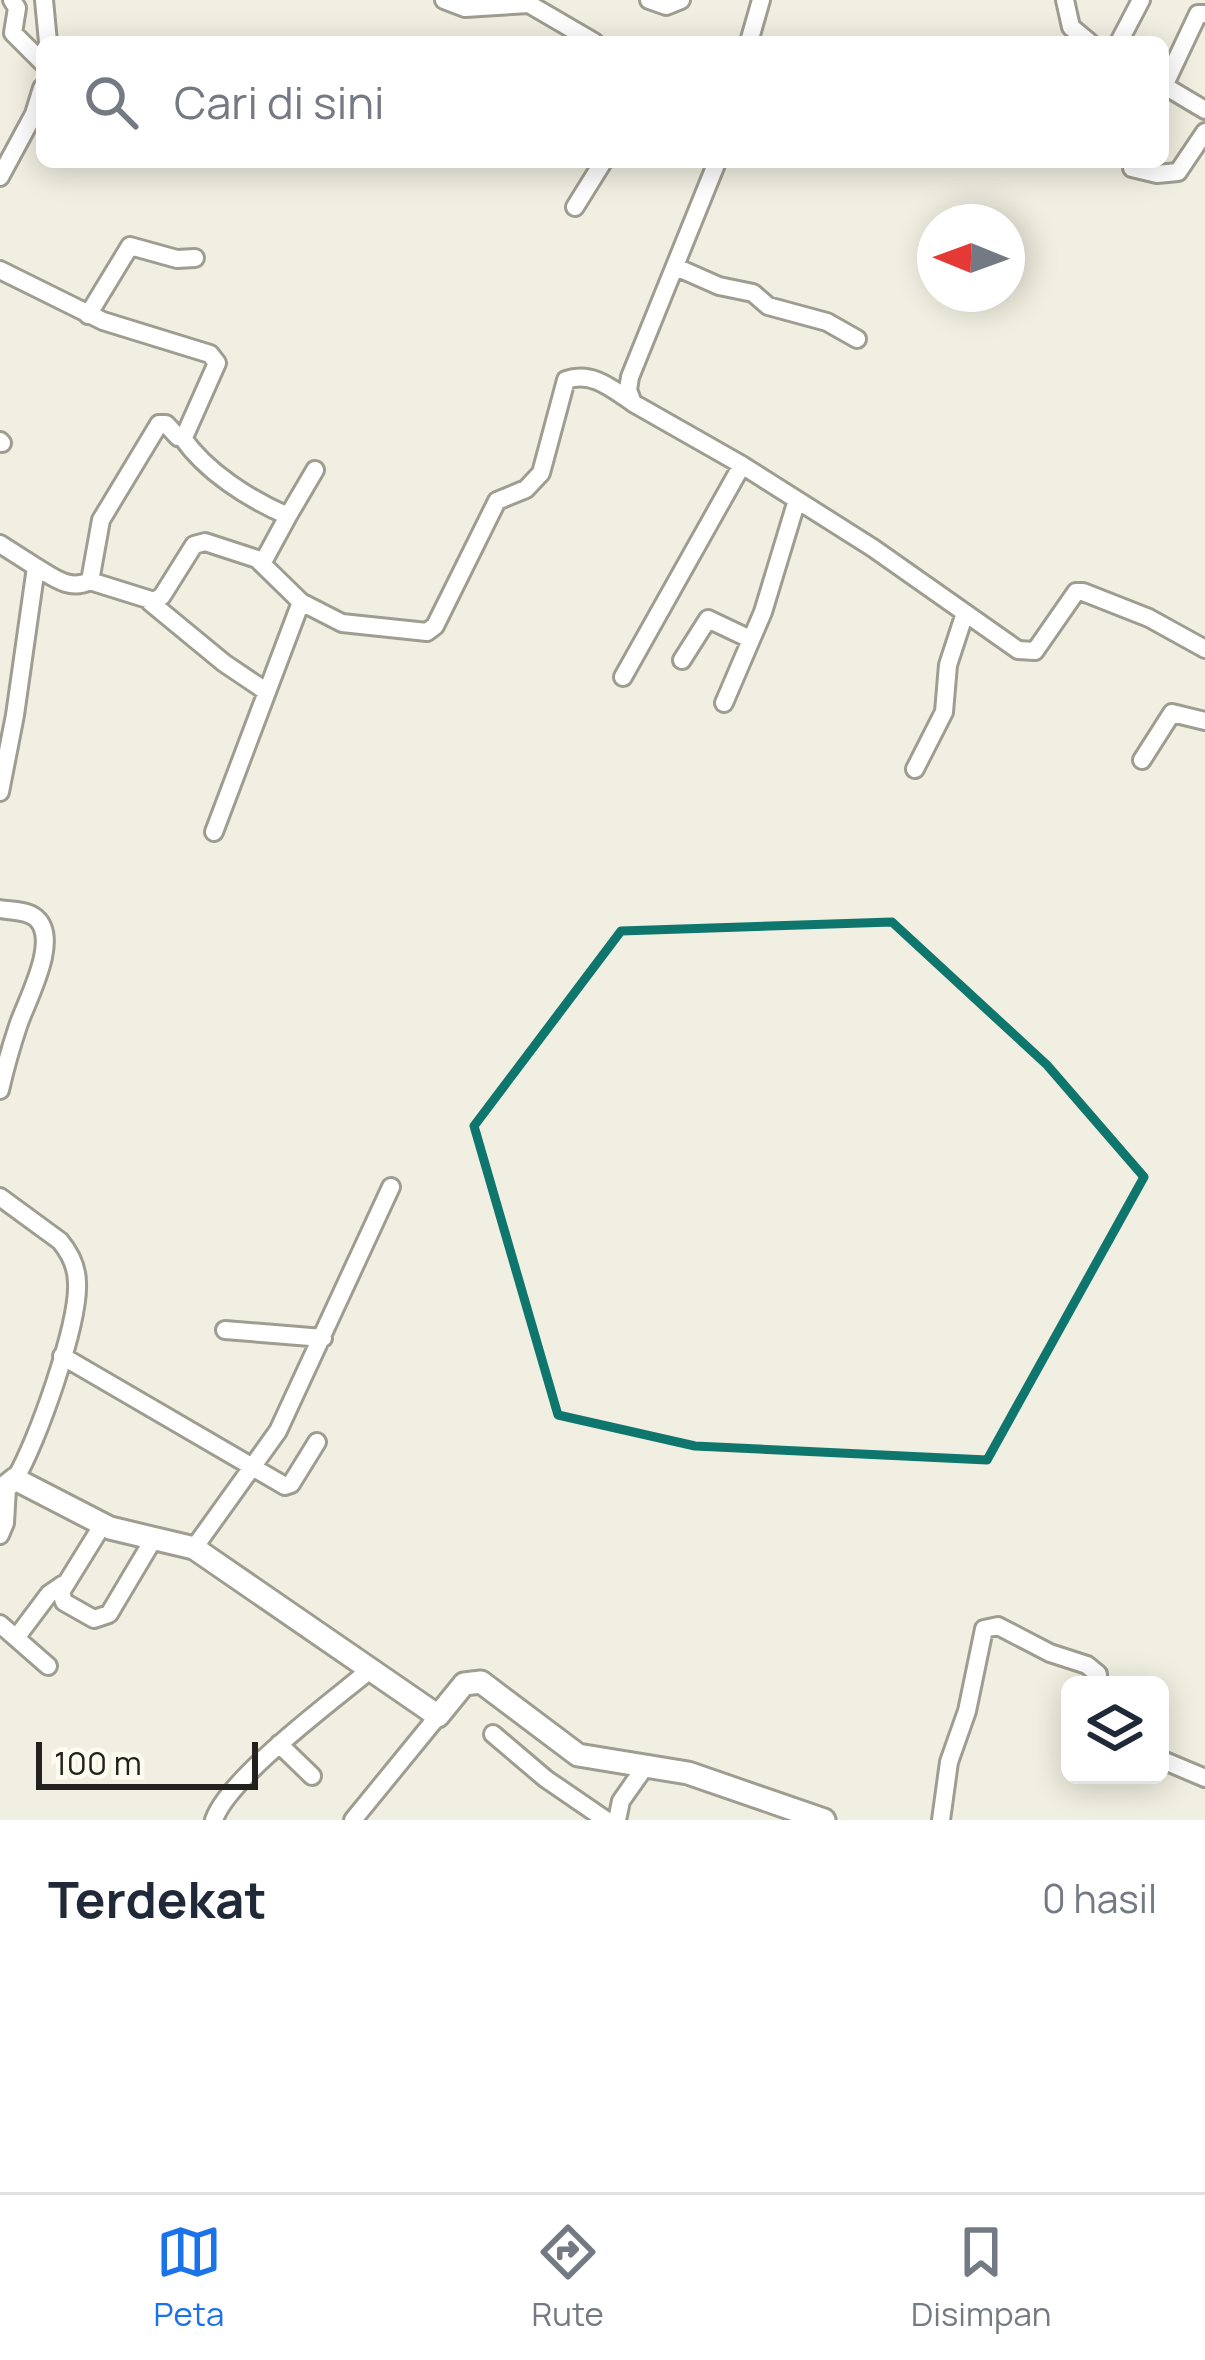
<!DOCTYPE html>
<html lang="id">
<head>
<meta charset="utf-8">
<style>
	:root { --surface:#fff; --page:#f6f6f7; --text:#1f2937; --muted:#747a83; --line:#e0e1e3; --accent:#1a73e8 }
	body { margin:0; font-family:Manrope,sans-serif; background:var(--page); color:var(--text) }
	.controls { position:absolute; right:36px; bottom:36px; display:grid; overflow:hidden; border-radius:18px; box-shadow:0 6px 30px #0003 }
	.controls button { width:108px; height:108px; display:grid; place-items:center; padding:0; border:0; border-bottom:3px solid var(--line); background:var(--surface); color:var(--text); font:60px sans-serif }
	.compass { position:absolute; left:917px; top:204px; width:108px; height:108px; border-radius:50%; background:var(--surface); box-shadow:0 6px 30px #0003; rotate:271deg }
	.scale { position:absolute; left:36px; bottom:30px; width:222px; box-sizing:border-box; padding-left:12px; border:6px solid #22211d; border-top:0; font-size:33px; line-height:42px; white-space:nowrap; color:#22211d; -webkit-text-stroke:9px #fefcee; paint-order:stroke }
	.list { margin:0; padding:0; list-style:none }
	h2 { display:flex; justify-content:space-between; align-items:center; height:156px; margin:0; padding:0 48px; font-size:51px }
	h2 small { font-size:39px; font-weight:400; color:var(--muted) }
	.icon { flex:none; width:66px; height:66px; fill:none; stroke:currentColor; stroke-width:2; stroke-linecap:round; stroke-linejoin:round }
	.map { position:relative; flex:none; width:1205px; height:1820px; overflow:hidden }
	.search { position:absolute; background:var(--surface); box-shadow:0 6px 30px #0003; left:36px; right:36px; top:36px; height:132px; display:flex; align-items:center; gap:30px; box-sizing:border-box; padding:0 42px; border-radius:18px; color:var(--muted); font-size:45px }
	.sheet { height:372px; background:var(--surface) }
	nav { display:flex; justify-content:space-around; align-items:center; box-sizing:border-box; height:168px; border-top:3px solid var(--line); background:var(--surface); font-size:33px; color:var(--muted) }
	nav a { display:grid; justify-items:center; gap:6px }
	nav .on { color:var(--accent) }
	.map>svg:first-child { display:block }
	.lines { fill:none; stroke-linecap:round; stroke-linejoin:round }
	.minor-casing { stroke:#9f9d90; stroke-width:22 }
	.tertiary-casing { stroke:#9f9d90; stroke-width:27 }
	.minor { stroke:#fff; stroke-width:16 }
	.tertiary { stroke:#fff; stroke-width:21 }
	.marked { fill:none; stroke:#0f766e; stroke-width:9; stroke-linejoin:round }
</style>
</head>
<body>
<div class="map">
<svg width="1205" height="1820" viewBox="0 0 1205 1820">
	<rect width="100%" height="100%" fill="#f1efe1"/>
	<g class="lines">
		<defs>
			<path id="minor" d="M12,0L17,8L13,33L42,62
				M44,0L48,42
				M444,0L465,8L529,4L594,42
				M649,0L666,6L681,0
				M1065,0L1071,27L1089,42
				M749,42L761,0
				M1119,42L1141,0
				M1163,85L1205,110
				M1164,86L1198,14H1205
				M717,162L630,377L628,390L633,403L742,465L873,548L1018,650L1035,651L1076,592H1083L1149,618L1205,649
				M1132,168L1157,174L1178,172L1205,132
				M0,177L34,114L42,88
				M575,207L603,162
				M676,267L719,286L753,293L768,306L827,322L857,339
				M0,270L103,321L210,354L217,363L185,435L178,437L166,424H159L101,520L90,581C69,591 53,577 36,567
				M88,315L130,246L177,259L195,258
				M182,437C206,472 249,499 288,516L315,470
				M0,441L2,443
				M0,544L36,567L15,715L0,792
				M263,562L288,516
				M90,581L154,601L162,596L194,545L205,542L257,559L301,602L342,623L427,632L435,626L497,501L526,489L541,473L566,380C592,371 611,388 632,402
				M150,602L224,663L267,692
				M682,660L708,619L750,639
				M623,677L742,465
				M724,703L763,612L797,500
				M1142,760L1172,713L1205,721
				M915,769L944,712L948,665L965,613
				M214,832L301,602
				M0,909C11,911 27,910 36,918C61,940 26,1001 18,1026C11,1047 5,1068 0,1090
				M0,1197L60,1241C70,1253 77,1267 77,1283C79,1324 37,1443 15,1479
				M225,1330L323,1338
				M62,1356L285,1486L291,1484L317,1442
				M103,1524L61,1592L64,1602L94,1619L109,1614L153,1540
				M0,1535L5,1523L7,1488
				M194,1548L278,1431L391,1187
				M0,1624L16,1638
				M48,1666L16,1638L49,1594L62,1585
				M493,1734L546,1779L606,1820
				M279,1744L312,1776
				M1160,1759L1205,1778
				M214,1820C228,1778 334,1700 371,1669
				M353,1820L438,1716
				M617,1820L621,1801L647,1764
				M941,1820L949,1762L967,1711L984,1629L998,1626L1050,1653L1087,1665L1098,1674L1097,1685"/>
			<path id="tertiary" d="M0,1491L15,1479L110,1528L194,1548L438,1716L464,1684L481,1682L578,1755L688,1773L824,1820"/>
		</defs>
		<use href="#minor" class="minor-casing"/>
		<use href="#tertiary" class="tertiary-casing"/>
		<use href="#minor" class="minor"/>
		<use href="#tertiary" class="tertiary"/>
	</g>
	<path class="marked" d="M892,922L1047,1065L1144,1177L987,1460L695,1446L558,1415L474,1126L621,931Z"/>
</svg>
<div class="controls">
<button><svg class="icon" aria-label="layers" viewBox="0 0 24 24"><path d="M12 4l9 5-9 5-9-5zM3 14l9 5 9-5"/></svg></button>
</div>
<svg class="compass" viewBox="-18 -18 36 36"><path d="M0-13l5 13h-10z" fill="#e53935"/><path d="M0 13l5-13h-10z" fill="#747a83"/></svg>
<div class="scale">100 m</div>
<div class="search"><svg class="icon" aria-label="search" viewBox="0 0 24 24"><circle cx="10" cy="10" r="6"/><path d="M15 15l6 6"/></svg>Cari di sini</div>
</div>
<section class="sheet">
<h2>Terdekat<small>0 hasil</small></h2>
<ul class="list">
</ul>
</section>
<nav>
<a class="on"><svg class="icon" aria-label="map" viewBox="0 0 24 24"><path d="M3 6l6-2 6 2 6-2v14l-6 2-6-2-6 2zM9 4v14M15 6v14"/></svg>Peta</a>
<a><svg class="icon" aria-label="directions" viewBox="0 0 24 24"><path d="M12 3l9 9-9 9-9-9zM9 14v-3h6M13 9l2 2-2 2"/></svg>Rute</a>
<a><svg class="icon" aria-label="saved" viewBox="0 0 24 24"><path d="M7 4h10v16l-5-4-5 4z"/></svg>Disimpan</a>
</nav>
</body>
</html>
